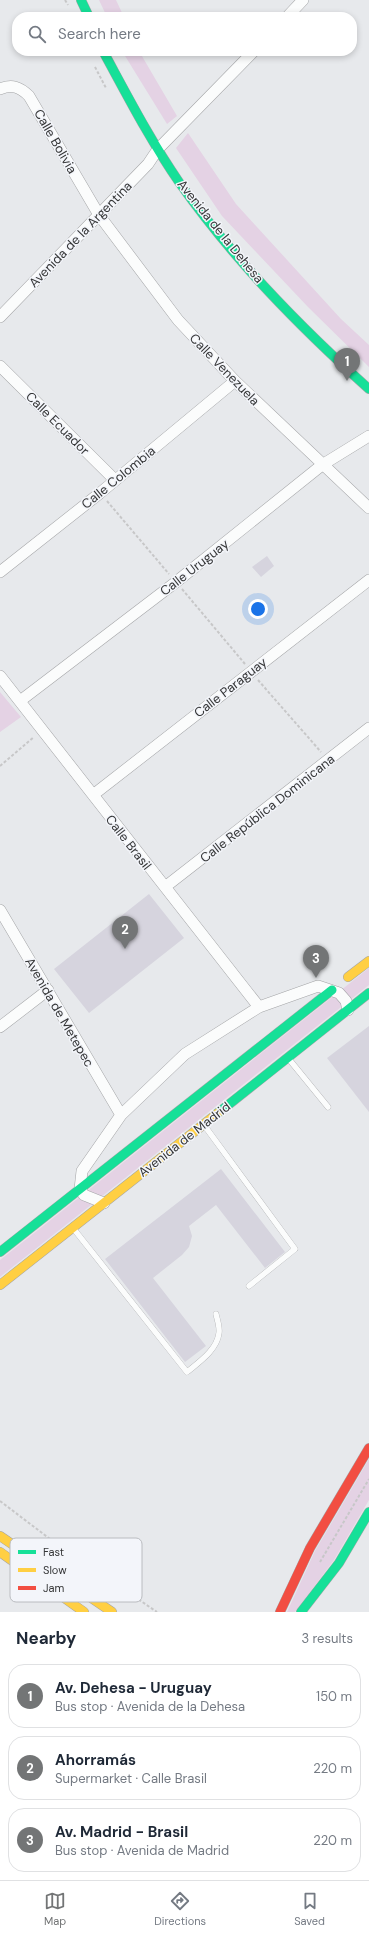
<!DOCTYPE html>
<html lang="en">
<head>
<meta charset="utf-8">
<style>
	:root { --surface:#fff; --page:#f2f2f3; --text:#1f2937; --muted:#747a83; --line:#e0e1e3; --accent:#737576 }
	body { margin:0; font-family:"DM Sans",sans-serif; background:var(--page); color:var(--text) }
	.you { position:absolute; left:258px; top:609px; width:14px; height:14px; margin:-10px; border:3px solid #fff; border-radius:50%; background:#1a73e8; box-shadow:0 0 0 6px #1a73e833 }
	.badge { display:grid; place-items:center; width:26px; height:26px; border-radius:50%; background:var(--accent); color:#fff; font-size:13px; font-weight:700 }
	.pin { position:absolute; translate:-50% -33px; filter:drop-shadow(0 1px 2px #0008) }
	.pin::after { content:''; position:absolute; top:21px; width:14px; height:12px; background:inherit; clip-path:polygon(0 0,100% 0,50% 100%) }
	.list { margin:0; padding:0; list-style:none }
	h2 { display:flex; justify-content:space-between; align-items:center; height:52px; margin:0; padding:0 16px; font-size:17px }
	h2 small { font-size:13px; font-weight:400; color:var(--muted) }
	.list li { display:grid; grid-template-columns:26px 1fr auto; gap:12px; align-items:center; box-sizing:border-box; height:64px; margin:0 8px 8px; padding:0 8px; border:1px solid var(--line); border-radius:16px }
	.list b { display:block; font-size:15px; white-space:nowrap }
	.list p { margin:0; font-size:13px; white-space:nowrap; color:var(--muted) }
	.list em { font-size:13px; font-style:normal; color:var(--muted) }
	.icon { flex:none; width:22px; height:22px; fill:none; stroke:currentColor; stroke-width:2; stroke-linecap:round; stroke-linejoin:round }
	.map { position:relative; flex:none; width:369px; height:1612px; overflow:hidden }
	.search { position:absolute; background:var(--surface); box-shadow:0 2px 6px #0003; left:12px; right:12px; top:12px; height:44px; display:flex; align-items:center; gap:10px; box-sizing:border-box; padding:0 14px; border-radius:16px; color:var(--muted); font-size:15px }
	.sheet { height:268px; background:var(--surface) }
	nav { display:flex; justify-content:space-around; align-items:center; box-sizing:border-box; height:56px; border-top:1px solid var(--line); background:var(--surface); font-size:11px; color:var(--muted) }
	nav a { display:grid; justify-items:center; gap:2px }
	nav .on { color:var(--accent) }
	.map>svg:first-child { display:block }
	.green { fill:#e4d2e4 }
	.building { fill:#d6d4de }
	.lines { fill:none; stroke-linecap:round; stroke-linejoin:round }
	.lane-casing { stroke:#a4a5a7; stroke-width:6 }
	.street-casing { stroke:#a4a5a7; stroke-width:12 }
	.fast-casing { stroke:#a4a5a7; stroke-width:10 }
	.slow-casing { stroke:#a4a5a7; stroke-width:10 }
	.jam-casing { stroke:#a4a5a7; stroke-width:10 }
	.path { stroke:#c7c7c8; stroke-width:2; stroke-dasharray:3 2; stroke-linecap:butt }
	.lane { stroke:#fbfcfc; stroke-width:5.5 }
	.street { stroke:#fbfcfc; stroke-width:11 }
	.fast { stroke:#16e098; stroke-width:9 }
	.slow { stroke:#ffcf43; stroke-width:9 }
	.jam { stroke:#f24e42; stroke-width:9 }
	.labels { text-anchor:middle; stroke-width:3; stroke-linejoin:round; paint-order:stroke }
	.street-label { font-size:13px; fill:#353637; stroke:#f3f5fa }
	.key { fill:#f3f5fa; stroke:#babcc0; stroke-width:1 }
	.key-label { font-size:11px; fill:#353637 }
</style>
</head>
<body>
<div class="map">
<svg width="369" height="1612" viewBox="0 0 369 1612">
	<rect width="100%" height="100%" fill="#e7e9ec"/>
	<path class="green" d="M99,0H116L124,17H107Z
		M122,51H139L177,116L167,124Z
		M188,133L236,204L341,319L369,345V367L308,307L222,216L176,148Z
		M0,692L21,717L0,732Z
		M369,968V985L0,1277V1260Z
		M369,1459V1500L334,1560L295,1612H287L315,1551Z"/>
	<path class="building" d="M267,556L274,566L261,577L252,567Z
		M149,894L184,938L89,1013L54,969Z
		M369,1026V1112L327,1058Z
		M221,1169L285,1252L265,1268L216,1205L189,1226L192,1236L189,1247L182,1255L153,1278L206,1346L185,1362L105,1259Z"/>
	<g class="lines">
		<defs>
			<path id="lane" d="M288,1058L328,1107
				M204,1125L295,1249L249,1286
				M73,1228L187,1372C199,1362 217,1350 219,1333C220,1327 217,1319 216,1314"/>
			<path id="street" d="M287,17L303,0
				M0,89C12,84 20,87 29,96L99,215L178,320L235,381L369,508
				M0,317L148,164L158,149L254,51
				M0,366L115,480
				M0,572L100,493L235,381
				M0,676L259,1007
				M20,701L176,582L322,465L369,436
				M93,795L369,580
				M165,887L369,728
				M0,910L121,1115
				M0,1027L48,990
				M104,1203L84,1195L80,1189L82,1171L121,1115L185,1054L259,1007L318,986L339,993L346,1001L348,1010"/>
			<path id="fast" d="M81,0L89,17
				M103,51C127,95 150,140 179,182C233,259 299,326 369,389
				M218,1113L369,993
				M0,1252L332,990
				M301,1612L339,1563L369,1512"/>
			<path id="slow" d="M348,977L369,961
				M0,1285L218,1113
				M0,1536L112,1612
				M0,1552L84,1612"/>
			<path id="jam" d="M280,1612L310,1548L369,1448"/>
		</defs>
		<use href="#lane" class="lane-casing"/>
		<use href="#street" class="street-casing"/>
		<use href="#fast" class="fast-casing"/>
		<use href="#slow" class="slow-casing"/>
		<use href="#jam" class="jam-casing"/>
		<path class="path" d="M65,0L68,5
			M95,67L106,88
			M107,501L169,574
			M182,589L245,664
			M258,680L321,752
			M0,766L34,737
			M0,1501L50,1539L157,1612
			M320,1562L369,1479"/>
		<use href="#lane" class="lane"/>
		<use href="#street" class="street"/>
		<use href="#fast" class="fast"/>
		<use href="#slow" class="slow"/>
		<use href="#jam" class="jam"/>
	</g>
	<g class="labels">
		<g class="street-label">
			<text transform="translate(56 141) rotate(60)" y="5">Calle Bolivia</text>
			<text transform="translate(221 231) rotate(51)" y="5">Avenida de la Dehesa</text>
			<text transform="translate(80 234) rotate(-46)" y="5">Avenida de la Argentina</text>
			<text transform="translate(225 369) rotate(46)" y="5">Calle Venezuela</text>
			<text transform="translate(58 423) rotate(45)" y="5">Calle Ecuador</text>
			<text transform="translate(118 477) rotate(-39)" y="5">Calle Colombia</text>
			<text transform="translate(194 567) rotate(-38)" y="5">Calle Uruguay</text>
			<text transform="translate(230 687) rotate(-38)" y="5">Calle Paraguay</text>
			<text transform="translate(267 808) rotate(-38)" y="5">Calle República Dominicana</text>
			<text transform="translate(129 842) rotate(52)" y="5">Calle Brasil</text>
			<text transform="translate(60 1012) rotate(60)" y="5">Avenida de Metepec</text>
			<text transform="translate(184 1139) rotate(-38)" y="5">Avenida de Madrid</text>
		</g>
	</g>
	<rect x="10" y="1538" width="132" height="64" rx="6" class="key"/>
	<rect x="18" y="1550" width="18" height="4" fill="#16e098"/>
	<rect x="18" y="1568" width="18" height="4" fill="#ffcf43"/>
	<rect x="18" y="1586" width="18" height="4" fill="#f24e42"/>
	<g class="key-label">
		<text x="43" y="1556">Fast</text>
		<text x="43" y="1574">Slow</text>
		<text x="43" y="1592">Jam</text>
	</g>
</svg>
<div class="you"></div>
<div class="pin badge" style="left:347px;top:381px">1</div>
<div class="pin badge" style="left:125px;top:949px">2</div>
<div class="pin badge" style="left:316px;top:978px">3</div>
<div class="search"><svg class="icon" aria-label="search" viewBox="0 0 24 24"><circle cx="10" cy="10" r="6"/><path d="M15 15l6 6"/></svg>Search here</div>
</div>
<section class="sheet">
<h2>Nearby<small>3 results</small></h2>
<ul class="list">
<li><span class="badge">1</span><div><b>Av. Dehesa - Uruguay</b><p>Bus stop · Avenida de la Dehesa</p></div><em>150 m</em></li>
<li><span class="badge">2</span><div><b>Ahorramás</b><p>Supermarket · Calle Brasil</p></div><em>220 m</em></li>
<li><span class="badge">3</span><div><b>Av. Madrid - Brasil</b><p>Bus stop · Avenida de Madrid</p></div><em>220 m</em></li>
</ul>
</section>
<nav>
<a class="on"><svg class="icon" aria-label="map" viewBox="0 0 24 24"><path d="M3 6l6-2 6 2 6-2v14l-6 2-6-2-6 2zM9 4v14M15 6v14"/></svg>Map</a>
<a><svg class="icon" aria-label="directions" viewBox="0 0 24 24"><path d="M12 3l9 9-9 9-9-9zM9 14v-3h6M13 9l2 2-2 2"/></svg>Directions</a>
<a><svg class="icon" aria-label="saved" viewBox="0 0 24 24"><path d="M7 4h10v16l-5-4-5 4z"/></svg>Saved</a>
</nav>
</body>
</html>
